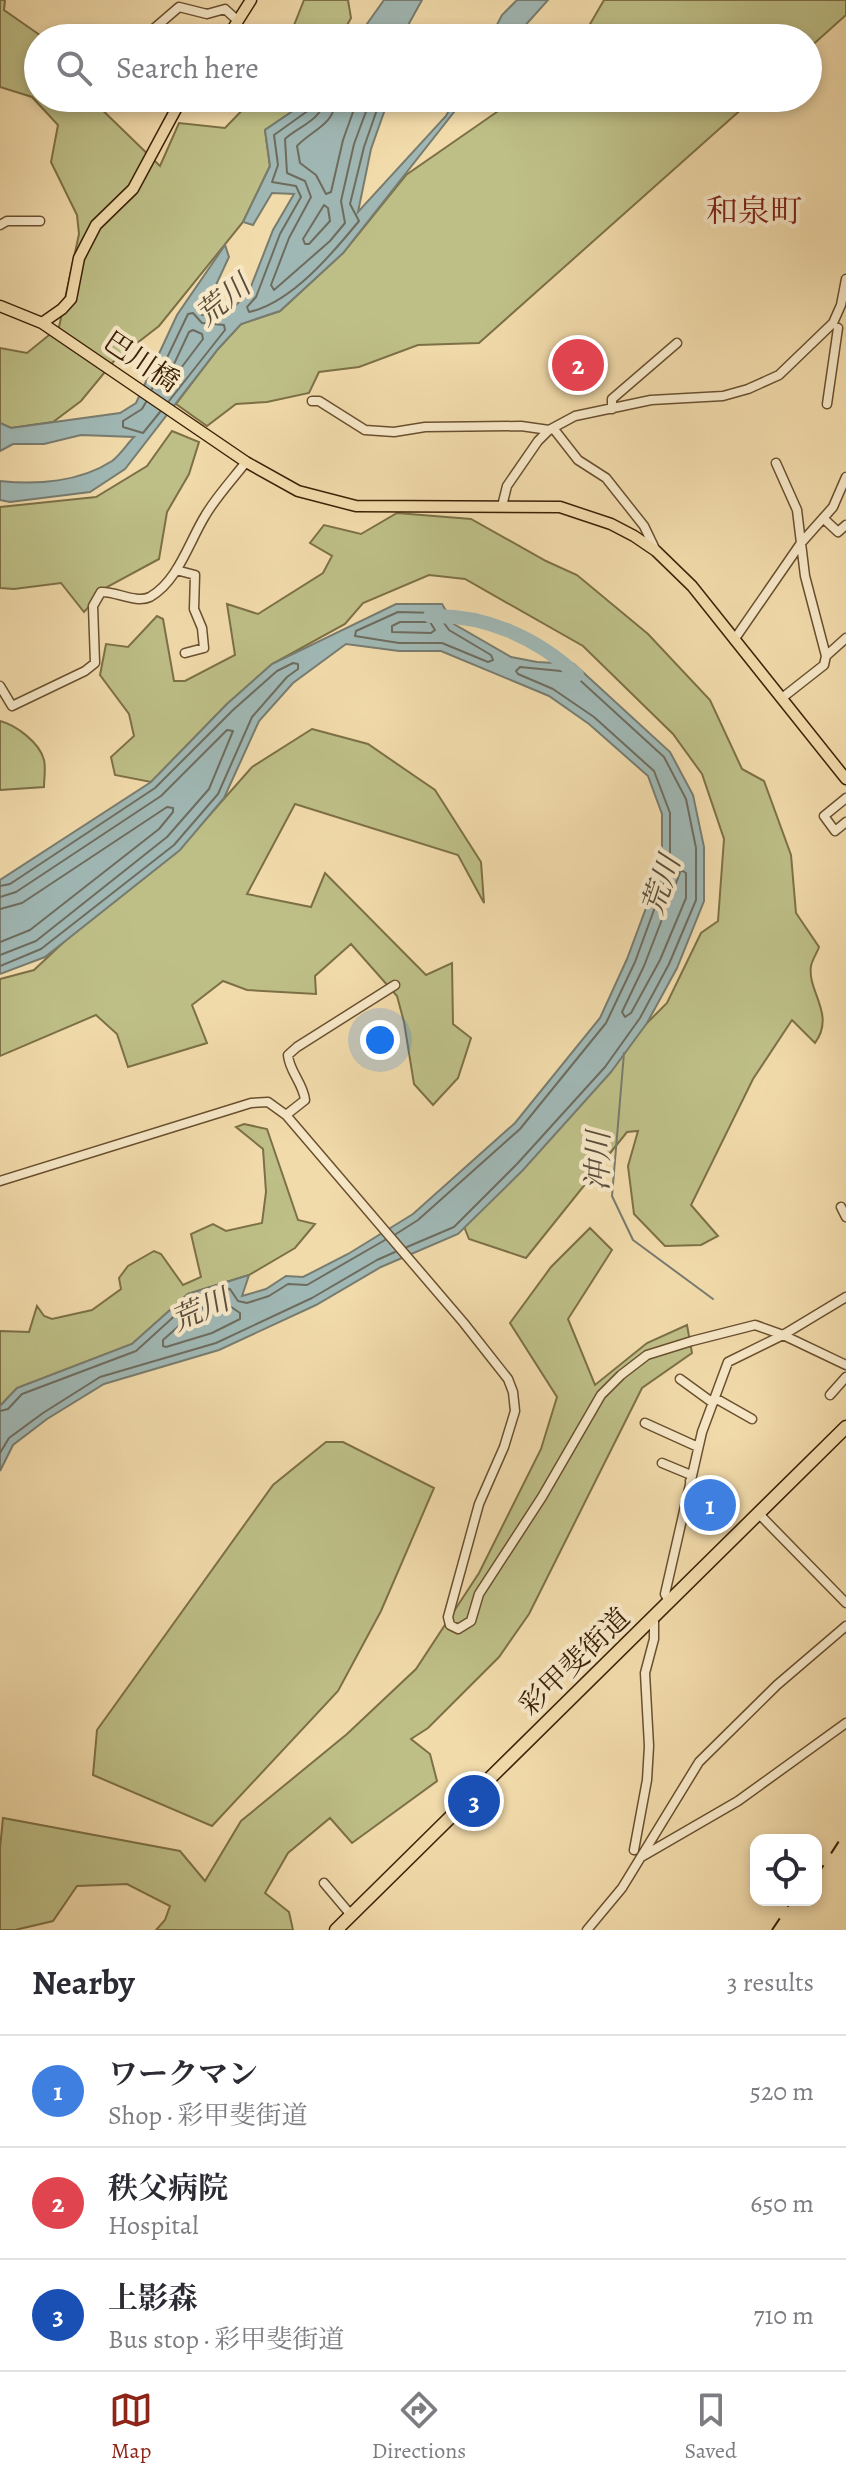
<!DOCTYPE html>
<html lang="en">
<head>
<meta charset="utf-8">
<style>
	:root { --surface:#fff; --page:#f7f7f7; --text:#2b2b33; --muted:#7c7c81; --line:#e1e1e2; --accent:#8f2418 }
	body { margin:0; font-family:Alegreya,"Noto Serif JP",serif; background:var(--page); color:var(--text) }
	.controls { position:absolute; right:24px; bottom:24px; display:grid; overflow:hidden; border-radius:16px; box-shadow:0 4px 12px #0003 }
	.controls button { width:72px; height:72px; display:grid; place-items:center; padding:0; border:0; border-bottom:2px solid var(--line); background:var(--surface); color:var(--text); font:40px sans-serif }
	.you { position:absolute; left:380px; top:1040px; width:28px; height:28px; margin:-20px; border:6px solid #fff; border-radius:50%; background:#1a73e8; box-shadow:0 0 0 12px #1a73e833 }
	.badge { display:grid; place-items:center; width:52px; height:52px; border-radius:50%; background:var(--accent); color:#fff; font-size:26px; font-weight:700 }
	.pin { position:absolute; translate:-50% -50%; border:4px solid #fff; box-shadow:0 2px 8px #0006 }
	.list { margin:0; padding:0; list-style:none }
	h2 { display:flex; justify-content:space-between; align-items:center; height:104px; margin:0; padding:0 32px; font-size:34px }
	h2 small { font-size:26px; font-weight:400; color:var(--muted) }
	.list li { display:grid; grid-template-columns:52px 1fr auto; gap:24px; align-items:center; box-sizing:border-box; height:112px; padding:0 32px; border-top:2px solid var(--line) }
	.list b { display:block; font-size:30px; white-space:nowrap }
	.list p { margin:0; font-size:26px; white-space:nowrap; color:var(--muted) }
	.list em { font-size:26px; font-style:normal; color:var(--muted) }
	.icon { flex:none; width:44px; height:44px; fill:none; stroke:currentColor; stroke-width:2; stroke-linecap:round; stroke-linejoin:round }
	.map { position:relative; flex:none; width:846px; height:1930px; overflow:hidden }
	.search { position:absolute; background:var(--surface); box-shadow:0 4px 12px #0003; left:24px; right:24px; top:24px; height:88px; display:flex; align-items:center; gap:20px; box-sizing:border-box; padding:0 28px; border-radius:44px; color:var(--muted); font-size:30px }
	.sheet { height:440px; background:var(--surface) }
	nav { display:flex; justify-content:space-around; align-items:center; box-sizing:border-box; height:112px; border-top:2px solid var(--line); background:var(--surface); font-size:22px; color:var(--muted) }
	nav a { display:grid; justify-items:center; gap:4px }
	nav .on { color:var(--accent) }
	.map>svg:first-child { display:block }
	.green { fill:#bebf87; stroke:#7d7046; stroke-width:2 }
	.water { fill:#a0b8b5; stroke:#787c6f; stroke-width:2 }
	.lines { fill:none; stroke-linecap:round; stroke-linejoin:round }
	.shore { stroke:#6e6c5e; stroke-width:2 }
	.stream { stroke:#787c6f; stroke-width:2 }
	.river { stroke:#a0b8b5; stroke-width:14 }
	.minor-casing { stroke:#6a502f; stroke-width:11 }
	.major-casing { stroke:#3c2106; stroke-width:13 }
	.highway-casing { stroke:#3c2106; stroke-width:15 }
	.minor { stroke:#f7e8c8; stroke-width:8 }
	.major { stroke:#f2dbab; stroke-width:10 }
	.highway { stroke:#f2dbab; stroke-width:12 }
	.rail { stroke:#3c2106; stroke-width:2; stroke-dasharray:14 14; stroke-linecap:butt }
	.labels { text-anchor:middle; stroke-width:8; stroke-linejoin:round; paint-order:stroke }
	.street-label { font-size:28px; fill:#3c2106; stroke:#f7e8c8 }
	.water-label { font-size:30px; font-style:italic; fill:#5a4e3b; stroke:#f7e8c8 }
	.quarter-label { font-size:32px; fill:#7a1f14; stroke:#f7e8c8 }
</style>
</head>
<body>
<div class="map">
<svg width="846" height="1930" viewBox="0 0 846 1930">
	<rect width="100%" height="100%" fill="#f2dbab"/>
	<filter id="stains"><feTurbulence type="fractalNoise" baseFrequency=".0025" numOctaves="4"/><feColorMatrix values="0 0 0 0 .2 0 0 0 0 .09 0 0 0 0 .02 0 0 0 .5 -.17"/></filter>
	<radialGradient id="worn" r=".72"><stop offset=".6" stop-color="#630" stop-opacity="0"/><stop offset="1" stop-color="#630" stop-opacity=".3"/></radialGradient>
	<path class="green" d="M0,0H5L4,10L44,38H38V98H90L160,166L179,123L225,128L254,98H307L303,104L265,130L270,166L243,222L159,326L114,361L81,401L53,422L11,428L0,423V348L27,353L59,327L79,234L77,215L51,162L58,125L32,97L0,87Z
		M304,0H348L351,18L340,38H289Z
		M604,0H846V15L808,49V38H582Z
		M517,98H754L479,343L418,345L359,367L319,372L309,393L267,402L236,404L207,426L176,404L218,349L241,324L280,311L343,253L406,175Z
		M172,431L199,442L189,474L167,512L159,559L107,587L84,612L61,583L14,589L0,588V507L96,497L147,466Z
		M397,513L471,519L546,561L577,575L648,634L710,700L742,769L764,781L791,855L796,913L819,947C817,953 812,960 811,966C807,992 836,1014 815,1043L792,1020L753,1079L691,1205L718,1236L701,1245L665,1246L634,1214L628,1166L638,1131L627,1132L526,1258L469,1239L461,1219L567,1103L667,1003L701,933L718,921L724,839L702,774L673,734L583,646L465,579L429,575L363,603L345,624L272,664L227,704L151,782L115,775L111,757L134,736L129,714L100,675L106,644L128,647L157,616L163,619L174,681H185L235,655L227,604L258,614L323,573L332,556L310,543L324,525L361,534Z
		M0,721C16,725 40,743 44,760C46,768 44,779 44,787L0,790Z
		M312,729L368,744L435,790L481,862L484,903L458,855L295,804L247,894L311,907L325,873L426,975L452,963L453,1024L471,1038L458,1078L433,1105L414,1084L404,1022L397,996L351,944L315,976L316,994L247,990L223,981L192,1005L207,1043L128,1067L117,1034L96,1015L0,1056V979L34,970L67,939L177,852L252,767Z
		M244,1124L267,1129L298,1220L315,1224L295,1248L249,1275L188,1294L132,1344L17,1388L0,1406V1331L29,1332L37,1306L44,1316L52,1319L92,1310L121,1289L119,1278L128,1266L154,1251L161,1254L183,1285L201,1277L191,1234L213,1224L226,1231L262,1223L266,1192L263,1149L236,1127Z
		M590,1228L612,1250L568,1319L595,1385L647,1343L687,1325L692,1353L642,1388L529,1614L499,1657L428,1728L411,1739L430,1754L437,1781L352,1843L330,1818L288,1853L265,1893L289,1912L293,1930H156L165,1920L170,1906L127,1884L77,1886L53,1921L15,1930H0V1848L3,1818L180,1851L205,1881L241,1821L347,1734L416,1669L479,1573L541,1449L557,1397L510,1323L551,1267Z
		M326,1442H343L434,1488L381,1611L338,1691L212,1826L93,1775L97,1730L273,1485Z"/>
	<path class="water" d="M384,0H422L401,38H357Z
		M517,0H548L514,38H490L502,15Z
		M308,98H389L371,149L358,212L446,116L456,98H465L343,253L280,311L241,324L218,349L125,469L90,492L10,502L0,500V481C37,485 80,482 112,461C120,455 127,444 134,437L81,435L44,444H13L0,451V423L11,428L120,413L136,403L177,315L225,245L229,257L202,315L224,316L248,294L273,230L294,194L272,193L253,225L243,222L270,166L265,130L303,104Z
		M396,604H442L454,624L511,657L537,662L574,664L670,752L693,795L704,847V901L677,968L647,1023L611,1072L523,1170L458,1234L381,1267L316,1305L219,1350L104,1384L47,1419L13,1445L0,1471V1406L17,1388L132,1344L188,1294L249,1275L242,1296L266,1289L286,1276L303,1277L348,1254L413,1214L515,1123L600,1018L627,959L662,865V814L648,776L589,724L549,696L441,651H399L346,644L293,683L259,721L224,798L180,850L45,957L0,974V880L151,782L227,704L272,664Z"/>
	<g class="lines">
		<path class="shore" d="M314,98L309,110L274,135L278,165L272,182L296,186L301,197L280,234L256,297L247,307L249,312C291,303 332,254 359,221L350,204L364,147L381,98
			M324,98C323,120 299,126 285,139L287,173L305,181L311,197L289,238L271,285L274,290L330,241L345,223L341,201L354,144L371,98
			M336,98C335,125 313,129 297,146L300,163L316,175L326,194L331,192L343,140L358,98
			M324,205L328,208L330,221L309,244H305L303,239Z
			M193,330L202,334L203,339L181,368L176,369L174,364L189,332Z
			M152,389L188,314L193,313L202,323L224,325L225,330L169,401
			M146,402L142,409L123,421V427L143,433L160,412
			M398,612L437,613L449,630L491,655L493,660L488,662L442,643H399L355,636L356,631Z
			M400,622H430L435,630L431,633L392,632V626Z
			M681,870L686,873V898L660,960L631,1013L625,1017L622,1012L644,966Z
			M0,886L10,884L155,788L233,710L277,671L293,663L298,664V669L287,677L252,717L218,794L174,845L41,949L0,966
			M0,897L16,892L161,796L227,730L233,731L209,789L167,837L36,941L0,955
			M0,909L22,903L167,807L173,808V812L159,829L30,930L0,942
			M396,1234L418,1220L520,1129L606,1023L635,962L670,866V813L654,771L594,717L553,689L518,674L516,671L520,667L571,672L664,757L686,799L696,848V900L669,964L640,1018L605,1067L517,1164L454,1227L407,1247
			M224,1302L240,1313V1319L212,1333L166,1347L163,1346V1340L197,1310Z
			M0,1411L8,1409L22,1394L136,1351L191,1301L230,1289L238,1301L247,1303L269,1296L288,1284L307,1285L385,1240
			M0,1453L9,1438L43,1413L100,1377L216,1343L312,1298L377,1260L395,1252"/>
		<path class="stream" d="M624,1053L612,1196L633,1240L713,1299"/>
		<path class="river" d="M430,616C485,614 537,638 577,675"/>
		<defs>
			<path id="minor" d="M143,38L179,7L207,14L225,9L238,21
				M0,225L7,221H40
				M312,401H319L365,430L394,432L425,427L521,426L549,430
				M827,404L838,328
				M612,409V399L677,343
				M553,428L578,460L606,478L644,526L656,551
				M776,463L797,510L805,576L826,656L824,665L782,698
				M502,506L507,486L538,441L549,430L575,416L651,400L723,396L748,389L779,375L833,323L841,305L846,279
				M823,518L838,532L846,525
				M176,570L195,575L194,609L202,628L204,648L185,653
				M734,640L801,543L833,507L846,477
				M826,656L846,638
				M0,686L12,706L85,671L95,663L93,606L101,592C116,591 136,604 150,597C178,581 189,542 205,516C216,497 232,480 246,462
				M846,798L824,816L835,831L846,822
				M286,1115L305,1100C303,1083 289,1071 288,1055L297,1047L395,985
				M0,1181L251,1103L268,1102L286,1115L463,1322L508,1379L513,1392L515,1411L504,1447L479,1504L448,1617L450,1625L458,1629L471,1621L479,1594L542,1497L601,1395L621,1375L647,1355L692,1341L755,1325L783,1335L846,1365
				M841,1207L846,1217
				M680,1379L713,1403
				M830,1395L846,1377
				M715,1398L752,1419
				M645,1423L698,1447
				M662,1463L691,1475
				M690,1481L708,1489
				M758,1513L846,1603
				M669,1601L665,1594L702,1432L728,1362L783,1335L846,1297
				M634,1850L647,1780L649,1746L645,1673L654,1639V1618
				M643,1856L738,1801L846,1723
				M324,1883L351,1915
				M587,1930L622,1888L699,1762L777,1685L846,1626"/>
			<path id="major" d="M227,38L251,0
				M0,306L42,323L246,462L298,491L356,506L560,507L611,524L634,536L656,551L692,586L846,779
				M42,323L62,309L71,299L79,258L96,225L133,189L182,98"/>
			<path id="highway" d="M336,1930L846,1427"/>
		</defs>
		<use href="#minor" class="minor-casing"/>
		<use href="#major" class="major-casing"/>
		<use href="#highway" class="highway-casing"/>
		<use href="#minor" class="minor"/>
		<use href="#major" class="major"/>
		<use href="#highway" class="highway"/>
		<path class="rail" d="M816,1877L846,1830
			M772,1930L792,1900"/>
	</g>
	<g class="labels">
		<g class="street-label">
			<text transform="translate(142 361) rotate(34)" y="10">巴川橋</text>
			<text transform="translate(574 1661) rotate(-44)" y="10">彩甲斐街道</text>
		</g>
		<g class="water-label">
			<text transform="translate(223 300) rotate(-39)" y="10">荒川</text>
			<text transform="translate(661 885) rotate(-71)" y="10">荒川</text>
			<text transform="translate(598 1161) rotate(-89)" y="10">沖川</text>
			<text transform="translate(200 1310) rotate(-24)" y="10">荒川</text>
		</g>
		<g class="quarter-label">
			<text x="754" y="222">和泉町</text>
		</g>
	</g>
	<rect width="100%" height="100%" filter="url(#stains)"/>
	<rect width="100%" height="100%" fill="url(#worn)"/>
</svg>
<div class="controls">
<button><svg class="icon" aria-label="locate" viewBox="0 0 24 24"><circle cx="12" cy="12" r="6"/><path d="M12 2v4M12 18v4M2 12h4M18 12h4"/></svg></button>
</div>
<div class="you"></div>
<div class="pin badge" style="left:710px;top:1505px;background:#3f7fe0">1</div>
<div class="pin badge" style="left:578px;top:365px;background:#e0444e">2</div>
<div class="pin badge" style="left:474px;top:1801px;background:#1a4fb4">3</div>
<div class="search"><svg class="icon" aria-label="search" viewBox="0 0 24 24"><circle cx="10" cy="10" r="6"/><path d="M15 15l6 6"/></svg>Search here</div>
</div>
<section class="sheet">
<h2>Nearby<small>3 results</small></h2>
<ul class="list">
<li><span class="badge" style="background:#3f7fe0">1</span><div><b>ワークマン</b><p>Shop · 彩甲斐街道</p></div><em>520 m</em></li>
<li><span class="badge" style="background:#e0444e">2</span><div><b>秩父病院</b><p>Hospital</p></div><em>650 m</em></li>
<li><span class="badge" style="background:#1a4fb4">3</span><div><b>上影森</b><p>Bus stop · 彩甲斐街道</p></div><em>710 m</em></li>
</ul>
</section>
<nav>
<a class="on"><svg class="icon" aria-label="map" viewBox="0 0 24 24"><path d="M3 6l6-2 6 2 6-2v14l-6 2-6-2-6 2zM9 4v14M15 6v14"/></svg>Map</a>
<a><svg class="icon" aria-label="directions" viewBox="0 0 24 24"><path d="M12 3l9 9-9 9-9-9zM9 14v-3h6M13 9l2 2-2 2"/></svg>Directions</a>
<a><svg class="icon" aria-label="saved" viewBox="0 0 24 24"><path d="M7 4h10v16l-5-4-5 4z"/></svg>Saved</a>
</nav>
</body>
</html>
